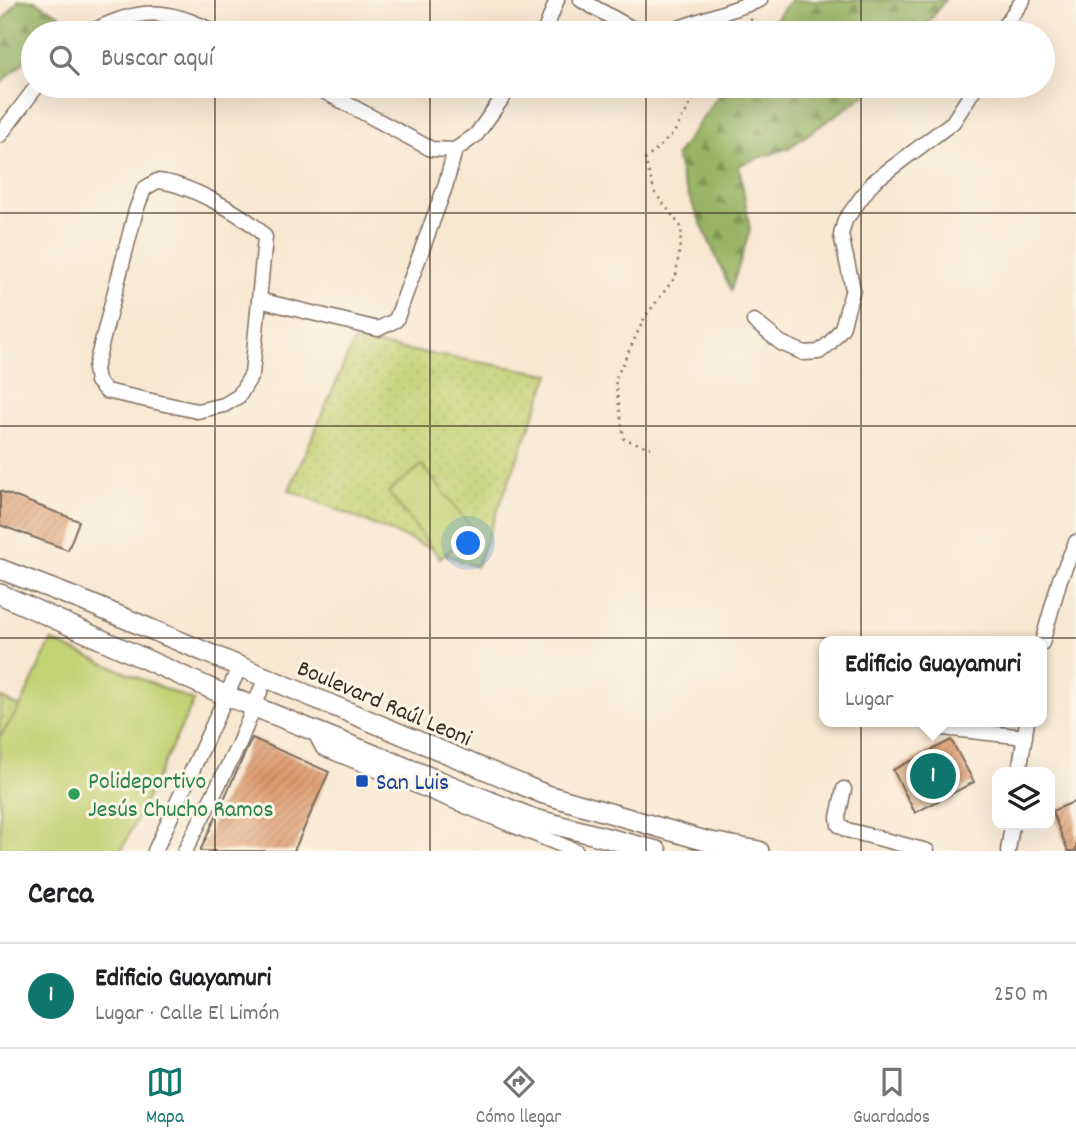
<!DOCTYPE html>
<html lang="es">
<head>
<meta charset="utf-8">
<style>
	:root { --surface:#fff; --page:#f6f6f6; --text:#202124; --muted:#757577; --line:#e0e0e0; --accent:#0f766e }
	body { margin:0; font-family:Dekko,sans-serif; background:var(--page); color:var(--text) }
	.controls { position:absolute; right:21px; bottom:21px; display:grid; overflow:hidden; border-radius:14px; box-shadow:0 7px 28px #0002 }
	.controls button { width:63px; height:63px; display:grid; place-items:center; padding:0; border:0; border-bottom:2px solid var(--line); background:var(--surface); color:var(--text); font:35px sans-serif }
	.you { position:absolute; left:469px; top:544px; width:24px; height:24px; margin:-18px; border:5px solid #fff; border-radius:50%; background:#1a73e8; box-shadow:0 0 0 10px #1a73e833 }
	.badge { display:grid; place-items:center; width:46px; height:46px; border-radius:50%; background:var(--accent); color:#fff; font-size:23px; font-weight:700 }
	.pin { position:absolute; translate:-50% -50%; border:4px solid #fff; box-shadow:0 2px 7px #0006 }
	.popup { position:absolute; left:819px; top:636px; width:228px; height:91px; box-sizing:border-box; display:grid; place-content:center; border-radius:14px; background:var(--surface); filter:drop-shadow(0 2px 5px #0005); font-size:23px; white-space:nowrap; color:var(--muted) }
	.popup b { font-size:26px; color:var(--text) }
	.popup::after { content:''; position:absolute; left:50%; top:100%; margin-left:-14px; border:14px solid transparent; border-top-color:var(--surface) }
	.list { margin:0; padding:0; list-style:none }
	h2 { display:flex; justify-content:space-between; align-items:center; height:91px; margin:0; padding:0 28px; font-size:30px }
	h2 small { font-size:23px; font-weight:400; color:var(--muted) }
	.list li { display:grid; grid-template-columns:46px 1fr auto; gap:21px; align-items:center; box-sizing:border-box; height:105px; padding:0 28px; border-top:2px solid var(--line) }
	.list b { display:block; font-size:26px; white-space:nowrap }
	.list p { margin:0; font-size:23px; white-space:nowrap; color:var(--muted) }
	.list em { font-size:23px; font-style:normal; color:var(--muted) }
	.icon { flex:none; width:38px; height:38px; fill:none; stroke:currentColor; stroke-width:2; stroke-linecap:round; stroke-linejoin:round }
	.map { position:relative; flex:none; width:1076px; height:851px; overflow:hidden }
	.search { position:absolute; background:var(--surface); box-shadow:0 7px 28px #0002; left:21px; right:21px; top:21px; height:77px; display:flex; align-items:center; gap:18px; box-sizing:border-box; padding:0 24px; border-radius:38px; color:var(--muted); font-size:26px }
	.sheet { height:196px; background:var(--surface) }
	nav { display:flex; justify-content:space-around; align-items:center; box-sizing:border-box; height:98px; border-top:2px solid var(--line); background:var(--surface); font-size:19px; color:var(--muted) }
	nav a { display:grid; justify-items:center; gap:4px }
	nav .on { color:var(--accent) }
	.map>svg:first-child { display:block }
	.green { fill:url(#green-dots); stroke:#7e7e4a; stroke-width:2 }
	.forest { fill:url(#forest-firs); stroke:#6a6f42; stroke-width:2 }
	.pitch { fill:#c2d275; stroke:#7e7e4a; stroke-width:2 }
	.building { fill:url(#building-hatch) }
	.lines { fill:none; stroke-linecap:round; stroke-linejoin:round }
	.minor-casing { stroke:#7d6c5d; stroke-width:17 }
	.major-casing { stroke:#7d6c5d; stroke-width:22 }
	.path { stroke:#7d6c5d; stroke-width:2.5; stroke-dasharray:2 5; stroke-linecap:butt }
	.minor { stroke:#fff; stroke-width:14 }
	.major { stroke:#fff; stroke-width:19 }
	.grid { fill:none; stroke:#3b2a1e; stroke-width:2; stroke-opacity:0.55 }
	.transit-dot { fill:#1a4fb4; stroke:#fcf5e5; stroke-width:2.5 }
	.leisure-dot { fill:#2e9e5b; stroke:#fcf5e5; stroke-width:2.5 }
	.labels { text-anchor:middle; stroke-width:6; stroke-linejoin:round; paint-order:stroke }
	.street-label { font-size:24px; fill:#3b2a1e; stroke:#fcf5e5 }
	.leisure-label { font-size:24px; fill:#27864d; stroke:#fcf5e5; text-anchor:start }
	.transit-label { font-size:24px; fill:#164399; stroke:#fcf5e5; text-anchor:start }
</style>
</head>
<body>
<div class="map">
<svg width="1076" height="851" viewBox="0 0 1076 851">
	<defs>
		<pattern id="green-dots" width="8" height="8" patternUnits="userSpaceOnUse" patternTransform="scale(1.75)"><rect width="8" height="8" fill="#c2d275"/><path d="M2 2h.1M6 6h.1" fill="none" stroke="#a8b465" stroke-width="1.8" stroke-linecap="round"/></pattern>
		<pattern id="forest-firs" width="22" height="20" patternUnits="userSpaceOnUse" patternTransform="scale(1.75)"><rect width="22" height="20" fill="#99b466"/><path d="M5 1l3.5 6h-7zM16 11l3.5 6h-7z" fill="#7e9353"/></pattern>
		<pattern id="building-hatch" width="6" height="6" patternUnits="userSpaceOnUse" patternTransform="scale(1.75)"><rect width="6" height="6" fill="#db9466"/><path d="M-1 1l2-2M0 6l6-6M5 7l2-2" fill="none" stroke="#b37953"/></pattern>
	</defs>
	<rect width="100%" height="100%" fill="#fcf5e5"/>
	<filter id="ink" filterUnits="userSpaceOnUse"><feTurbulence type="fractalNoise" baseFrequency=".0143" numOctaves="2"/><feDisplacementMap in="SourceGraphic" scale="14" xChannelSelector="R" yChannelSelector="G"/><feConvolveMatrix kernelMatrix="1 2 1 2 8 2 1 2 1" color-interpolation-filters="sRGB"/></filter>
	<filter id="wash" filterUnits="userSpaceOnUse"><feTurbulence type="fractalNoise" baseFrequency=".00686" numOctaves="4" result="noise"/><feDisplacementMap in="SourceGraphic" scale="28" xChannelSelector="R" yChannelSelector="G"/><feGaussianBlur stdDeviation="1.57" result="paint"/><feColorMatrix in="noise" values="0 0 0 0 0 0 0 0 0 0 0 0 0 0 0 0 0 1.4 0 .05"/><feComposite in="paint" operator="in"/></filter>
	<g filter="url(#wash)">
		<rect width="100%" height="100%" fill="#f8e7d1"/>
		<path class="green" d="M354,341L550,374L476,567L289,490Z
			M0,697L20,707L0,737Z"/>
		<path class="forest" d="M19,0H34L69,21L55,33H33V53L0,84V23Z
			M790,0H945L921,33H766Z
			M725,86H878L788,148L739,165L750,230L731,290L682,181L676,156Z"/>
		<path class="pitch" d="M422,465L474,531L440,558L388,492Z
			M51,641L194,701L121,851H0V737L20,707Z"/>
		<g id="blocks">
			<path class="building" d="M0,491L79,521L68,550L0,525Z
				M252,738L329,772L294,851H200Z
				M951,740L974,782L915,813L893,770Z
				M1076,801V851H1068L1052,811Z"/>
		</g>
	</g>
	<g filter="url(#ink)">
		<use href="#blocks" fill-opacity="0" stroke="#7d6c5d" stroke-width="2"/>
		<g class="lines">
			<defs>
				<path id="minor" d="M581,0L640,33
					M89,33C138,7 168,7 216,33
					M544,33L557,0
					M664,33L760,0
					M999,33L1023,0
					M314,86L431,149L455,150L476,135L511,86
					M0,135L37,86
					M157,181C183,182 248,215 265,237L252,374L239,396L224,405L197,411L106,391L97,381L95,369L136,210L144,189Z
					M259,300L378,329L396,320L445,187L455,150
					M754,321L781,343L804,353L819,352L830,343L842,328L853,289L841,235L845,220L873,182L953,122L976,86
					M1042,643L1060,579L1076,542
					M943,728L1025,737
					M313,729L323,748L576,851
					M1019,772L1027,722
					M844,789L838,817L839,825L847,830L927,851
					M155,851L240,666
					M185,851L238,746L266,677
					M1008,851L1012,825"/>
				<path id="major" d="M0,569L86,602L544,794L706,841L759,851
					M0,594L225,695L534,819L657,851"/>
			</defs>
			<use href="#minor" class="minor-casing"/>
			<use href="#major" class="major-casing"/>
			<path class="path" d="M744,33L753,16
				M651,448L624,439L615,380L645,317L676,276L682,228L655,193L645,160L673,134L701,86"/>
			<use href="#minor" class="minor"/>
			<use href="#major" class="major"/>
		</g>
	</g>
	<path class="grid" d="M215,0V33M430,0V33M646,0V33M861,0V33M215,86V851M430,86V851M646,86V851M861,86V851M0,213H1076M0,426H1076M0,638H1076"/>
	<rect class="transit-dot" x="355" y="774" width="14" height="14" rx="3.5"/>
	<circle class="leisure-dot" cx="74" cy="794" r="7"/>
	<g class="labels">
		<g class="street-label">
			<text transform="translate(385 702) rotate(23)" y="8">Boulevard Raúl Leoni</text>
		</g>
		<g class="leisure-label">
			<text x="88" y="788">Polideportivo<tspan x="88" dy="28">Jesús Chucho Ramos</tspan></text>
		</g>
		<g class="transit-label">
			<text x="376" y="789">San Luis</text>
		</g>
	</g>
</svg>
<div class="controls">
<button><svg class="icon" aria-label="layers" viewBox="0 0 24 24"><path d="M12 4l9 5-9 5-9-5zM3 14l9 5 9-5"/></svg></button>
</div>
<div class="you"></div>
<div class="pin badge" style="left:933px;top:776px">1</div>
<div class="popup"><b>Edificio Guayamuri</b>Lugar</div>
<div class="search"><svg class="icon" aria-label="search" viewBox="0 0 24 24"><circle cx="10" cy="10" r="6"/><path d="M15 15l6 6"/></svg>Buscar aquí</div>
</div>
<section class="sheet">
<h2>Cerca<small></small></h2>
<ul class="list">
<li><span class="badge">1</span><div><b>Edificio Guayamuri</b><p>Lugar · Calle El Limón</p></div><em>250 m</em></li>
</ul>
</section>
<nav>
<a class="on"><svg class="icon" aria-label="map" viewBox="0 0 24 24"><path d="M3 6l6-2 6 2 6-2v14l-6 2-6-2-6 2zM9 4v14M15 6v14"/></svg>Mapa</a>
<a><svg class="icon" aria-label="directions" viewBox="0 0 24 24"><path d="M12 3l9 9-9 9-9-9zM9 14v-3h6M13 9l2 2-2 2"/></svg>Cómo llegar</a>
<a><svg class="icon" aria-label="saved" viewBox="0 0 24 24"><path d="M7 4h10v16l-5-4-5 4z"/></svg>Guardados</a>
</nav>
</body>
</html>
